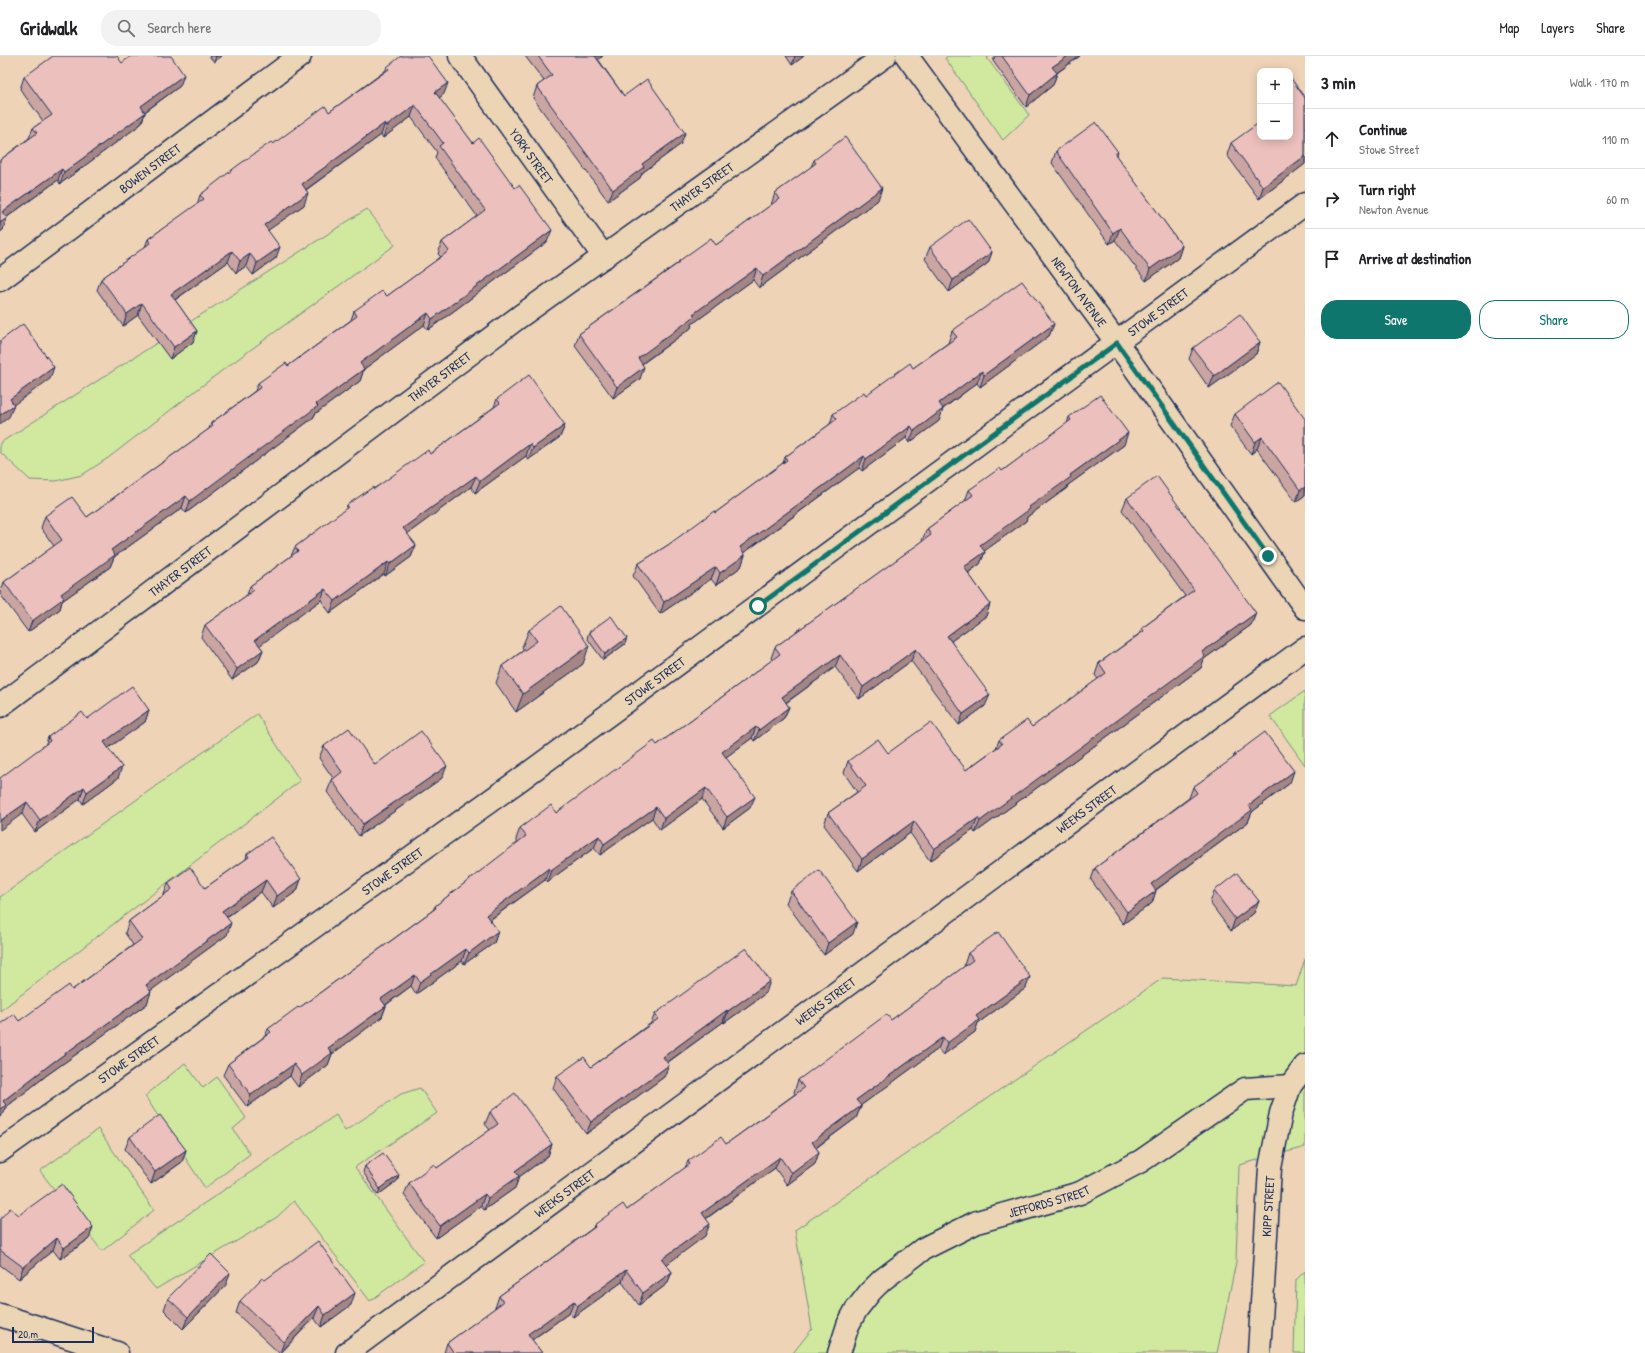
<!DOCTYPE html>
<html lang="en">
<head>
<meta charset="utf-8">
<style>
	:root { --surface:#fff; --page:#f2f2f2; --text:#202124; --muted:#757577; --line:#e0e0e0; --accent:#0f766e }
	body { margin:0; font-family:"Patrick Hand",sans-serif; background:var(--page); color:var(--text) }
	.controls { position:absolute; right:12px; top:12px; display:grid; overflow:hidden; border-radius:8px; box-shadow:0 2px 10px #0003 }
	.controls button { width:36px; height:36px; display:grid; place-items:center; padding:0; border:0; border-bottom:1px solid var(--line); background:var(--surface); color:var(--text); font:20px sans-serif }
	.scale { position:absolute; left:12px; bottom:10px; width:82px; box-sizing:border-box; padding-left:4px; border:2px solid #1b2f5e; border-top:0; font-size:11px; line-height:14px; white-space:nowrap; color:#1b2f5e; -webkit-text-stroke:3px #ebd5b4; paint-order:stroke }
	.stop { position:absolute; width:12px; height:12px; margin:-9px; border:3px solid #0f766e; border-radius:50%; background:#fff }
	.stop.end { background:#0f766e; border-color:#fff; box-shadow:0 1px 4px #0008 }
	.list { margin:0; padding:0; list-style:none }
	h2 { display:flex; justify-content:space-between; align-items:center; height:52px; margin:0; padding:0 16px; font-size:17px }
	h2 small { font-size:13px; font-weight:400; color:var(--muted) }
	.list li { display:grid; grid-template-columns:26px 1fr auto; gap:12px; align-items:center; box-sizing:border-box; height:60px; padding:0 16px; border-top:1px solid var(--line) }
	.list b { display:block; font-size:15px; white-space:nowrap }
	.list p { margin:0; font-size:13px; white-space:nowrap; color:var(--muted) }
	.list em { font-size:13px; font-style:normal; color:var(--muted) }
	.actions { display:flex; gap:8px; padding:12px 16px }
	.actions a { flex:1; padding:9px 0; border:1px solid var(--accent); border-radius:16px; text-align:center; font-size:14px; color:var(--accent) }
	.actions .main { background:var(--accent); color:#fff }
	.icon { flex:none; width:22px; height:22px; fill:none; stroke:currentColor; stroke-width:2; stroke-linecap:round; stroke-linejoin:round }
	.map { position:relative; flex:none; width:1305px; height:1297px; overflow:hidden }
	header { display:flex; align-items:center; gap:24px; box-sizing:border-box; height:56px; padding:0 20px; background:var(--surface); border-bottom:1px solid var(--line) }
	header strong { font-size:19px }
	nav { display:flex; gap:22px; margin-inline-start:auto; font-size:14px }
	.search { width:280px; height:36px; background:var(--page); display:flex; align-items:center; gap:10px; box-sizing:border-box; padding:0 14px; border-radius:16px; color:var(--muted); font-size:15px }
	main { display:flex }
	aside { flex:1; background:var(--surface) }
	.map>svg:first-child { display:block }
	.green { fill:#d0e99f; stroke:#768c7e }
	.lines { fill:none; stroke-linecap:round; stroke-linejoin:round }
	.street-casing { stroke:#1b2f5e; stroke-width:25 }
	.secondary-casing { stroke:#1b2f5e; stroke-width:25 }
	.street { stroke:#ebd5b4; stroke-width:22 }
	.secondary { stroke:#ebd5b4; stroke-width:22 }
	.wall { fill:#cba5a2; stroke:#1b2f5e }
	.shaded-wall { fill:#a58684; stroke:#1b2f5e }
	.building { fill:#ecc0bc; stroke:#1b2f5e }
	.route { stroke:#0f766e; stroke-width:5 }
	.labels { text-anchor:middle; stroke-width:3; stroke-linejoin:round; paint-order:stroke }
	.street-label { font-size:13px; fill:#1b2f5e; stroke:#ebd5b4 }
</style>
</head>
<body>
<header>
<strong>Gridwalk</strong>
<div class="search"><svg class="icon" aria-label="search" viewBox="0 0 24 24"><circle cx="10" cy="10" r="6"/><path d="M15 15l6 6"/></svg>Search here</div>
<nav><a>Map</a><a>Layers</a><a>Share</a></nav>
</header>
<main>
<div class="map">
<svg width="1305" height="1297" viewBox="0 0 1305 1297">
	<rect width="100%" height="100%" fill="#eed3b7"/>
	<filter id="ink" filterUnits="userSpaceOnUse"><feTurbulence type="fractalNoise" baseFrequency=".025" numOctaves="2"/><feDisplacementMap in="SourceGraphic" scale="8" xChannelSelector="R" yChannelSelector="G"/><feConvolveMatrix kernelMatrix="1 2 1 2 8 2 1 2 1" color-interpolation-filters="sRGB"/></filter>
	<g filter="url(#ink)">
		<path class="green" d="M948,0H990L987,2L1029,59L1003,84L945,2Z
			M367,153L395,189L224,313L108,402L82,419L56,425L30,424L0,396V387Z
			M1305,635V709L1270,660Z
			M257,658L300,725L0,955V841Z
			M1305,903V1091L1239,1109L1236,1206L1217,1297H793L812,1273L795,1174L1163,922L1296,930Z
			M185,1007L203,1032L217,1021L246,1062L233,1073L250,1098L205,1132L145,1040Z
			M420,1032L437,1057L355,1111L424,1206L370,1245L294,1145L277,1161L156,1233L127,1199L336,1059L345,1075L401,1038Z
			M98,1073L154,1154L102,1195L40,1115Z
			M1305,1215V1297H1294L1296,1224Z"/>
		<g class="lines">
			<defs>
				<g id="street">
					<path id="s1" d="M460,0L604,201"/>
					<path id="s2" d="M0,224L300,0"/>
					<path id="s3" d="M0,650L519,261L885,0"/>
					<path id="s4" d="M0,1095L518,725L1305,148"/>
					<path id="s5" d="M347,1297L1305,592"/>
					<path id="s6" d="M839,1297L848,1269L856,1254L870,1236L882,1224L923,1193L977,1166L1080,1137L1141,1105L1245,1033L1290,1030"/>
					<path id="s7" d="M1259,1297L1270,1112L1281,1057L1290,1030L1305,1010"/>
				</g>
				<g id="secondary">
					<path id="s8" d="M907,0L1117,287L1305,552"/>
					<path d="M0,1259L117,1297"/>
				</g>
			</defs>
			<use href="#street" class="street-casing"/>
			<use href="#secondary" class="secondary-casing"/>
			<use href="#street" class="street"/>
			<use href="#secondary" class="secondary"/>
		</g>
		<path class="wall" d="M209,0H222L214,6Z
			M525,0H603L598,3L624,40L681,88L642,117L640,122L608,145L533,42L537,30L544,25Z
			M786,0H804L792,9Z
			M995,0H1080L1057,17L1053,29L1026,51L993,5Z
			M122,7L180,30L145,56V57L141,68L60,128L58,124L6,162L3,174L0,176V104L29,82L33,72L43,65L20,33L24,21Z
			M387,11L444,38L439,42L547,186L428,274L424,269L364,313L360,325L315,358L313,362L186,457L182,452L114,501L110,511L62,545L60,553L28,576L0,538L4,526L54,490L41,472L45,460L87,461L209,373L211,367L255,335L258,327L288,310L351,264L354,255L387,240L441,201L438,198L442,186L477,160L435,102L437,96L411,61L383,82L381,79L306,134L304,149L268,174L276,202L253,219L246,210L236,217L228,206L175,244L197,275L193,286L170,303L138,259L123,270L97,234L101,223L145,191L148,183L197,149L200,139L273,88L329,56L385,15Z
			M1305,42V108L1259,143L1227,99L1231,87Z
			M1056,95L1118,96L1116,100L1182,190L1178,202L1146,225L1115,184L1109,188L1052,107Z
			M814,104L878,144L759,232L753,224L692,268L691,272L642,308L640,323L613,342L575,290L579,278L678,207L679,205L716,189L771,149L775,137L811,111Z
			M930,191L992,196L988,207L949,236L925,203Z
			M1054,268L1049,280L980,331L977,327L943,353L939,365L909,387L906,382L862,415L859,412L744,497L745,499L741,511L716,529L711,523L660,558L633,520L638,508L668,489L715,457L783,407L785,401L830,368L833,358L866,339L913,312L948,287L952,275Z
			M1260,286L1256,298L1209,332L1189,303L1193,292Z
			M497,343L565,369L560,381L528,404L526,400L475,437L471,431L407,478L416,489L411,501L385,520L384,518L330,557L321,544L259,589L263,594L258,606L232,624L201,581L205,569L247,539L250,530L291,500L295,491L346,453L347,449L430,398L494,351Z
			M1235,358L1305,363V439L1296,446L1257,393L1251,398L1230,370Z
			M1069,361L1124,389L1068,429L1067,432L1027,461L1026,465L984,495L985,496L980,508L968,517L990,548L986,560L951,585L985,650L959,669L911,605L859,643L835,611L786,647L789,651L784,662L754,685L752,682L726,701L750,752L723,772L702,743L660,774L652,762L600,799L594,792L547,826L545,824L490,864L498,875L494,887L464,908L462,905L416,938L411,930L386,949V950L382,961L332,998L328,1009L298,1031L290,1020L247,1051L223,1019L228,1008L265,980L268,973L299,952L433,854L435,850L518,787L516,783L520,772L556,757L657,689L772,604L771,602L775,591L923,485L922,484L927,473L965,445L969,434L1002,415L1067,368Z
			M1127,442L1256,557L1251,569L1204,603L1201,612L975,777L973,774L930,805L910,777L858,815L824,769L828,757L857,736L844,717L848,705L888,697L966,714L996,692L999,684L1032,671L1098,623L1095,619L1099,607L1139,578L1142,572L1185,540L1122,454Z
			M529,574L583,608L516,656L496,627L502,610L524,594L522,591Z
			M589,576L625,588L603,604L587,582Z
			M149,654L145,666L108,692L118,722L83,748L80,743L35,776L22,758L48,681L87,663Z
			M324,690L375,709L442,722L359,780L327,736L332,724L333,722L319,702Z
			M1234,699L1290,727L1252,756L1248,766L1156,834L1152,847L1123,868L1091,824L1095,812L1189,742L1193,731L1233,703Z
			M247,798L301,823L297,835L273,852L261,836L227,861V879L150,935L147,948L47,1019L5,1052L1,1061L19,965L72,934L133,889L125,877L129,865L164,839L168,827L205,832L246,803Z
			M791,835L853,878L824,899L786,847Z
			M1214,835L1259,845L1254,857L1231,875L1210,847Z
			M968,897L1026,932L978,967L975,976L943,999L938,993L860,1050H861L856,1062L816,1092L819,1096L815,1108L787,1129L775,1112L706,1163L705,1180L666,1208L672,1216L667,1228L639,1249L622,1226L573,1261L569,1257L532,1284L542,1297H444L447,1287L495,1252L499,1240L593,1172L594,1169L627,1154L685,1112L688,1105L726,1088L795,1038L794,1036L798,1024L891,964L965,910L964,909Z
			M766,937L724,967L723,966L667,1007L669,1009L664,1021L586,1078L553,1032L557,1020L591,1011L651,967L655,958Z
			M490,1056L552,1088L548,1100L519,1121L515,1132L484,1154L481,1150L436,1182L404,1139L409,1127L437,1112L490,1074L485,1068Z
			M130,1081L186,1094L182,1106L151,1128L125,1093Z
			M365,1110L397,1125L378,1139L363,1116Z
			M19,1159L89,1183L60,1203L53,1194L19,1223L0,1209V1163Z
			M265,1224L351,1249L321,1271L314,1262L281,1297H279L236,1257L240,1245Z
			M226,1229L183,1273L164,1254L168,1242Z"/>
		<path class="shaded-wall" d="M216,0H222L214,6Z
			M593,0H603L590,9Z
			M795,0H804L792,9Z
			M1068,0H1080L1048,23L1052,11Z
			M1057,17L1053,29L1026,51L1030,39Z
			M184,19L180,30L136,62L141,50Z
			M448,27L444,38L431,48L435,36Z
			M415,49L411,61L383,82L387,70Z
			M145,57L141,68L60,128L64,116Z
			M385,67L381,79L297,140L302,128Z
			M685,77L681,88L642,117L640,122L608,145L613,134L642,108Z
			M1305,100V108L1259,143L1263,131Z
			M62,113L58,124L0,166L2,156Z
			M882,132L878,144L759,232L763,220Z
			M308,137L304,149L260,180L264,169Z
			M7,162L3,174L0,176V167Z
			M1120,172L1115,184L1109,188L1113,177Z
			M552,174L547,186L428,274L432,263Z
			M1182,190L1178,202L1146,225L1150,213Z
			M280,191L276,202L253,219L257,207Z
			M232,195L228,206L166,250L171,238Z
			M992,196L988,207L949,236L953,224Z
			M250,198L246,210L236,217L240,205Z
			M757,212L753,224L692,268L691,272L633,314L638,302L693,258Z
			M142,247L138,259L123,270L127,258Z
			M428,257L424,269L356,319L360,307Z
			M1054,268L1049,280L980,331L984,319Z
			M197,275L193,286L170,303L174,291Z
			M1260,286L1256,298L1209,332L1214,320Z
			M54,311L50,323L5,355L10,343Z
			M644,311L640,323L613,342L617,331Z
			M364,313L360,325L315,358L313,362L186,457L190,445L316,348Z
			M982,315L977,327L934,359L939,347Z
			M14,349L9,361L0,368V359Z
			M943,353L939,365L909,387L914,375Z
			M565,369L560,381L528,404L533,392Z
			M911,370L906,382L862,415L866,403Z
			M1128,377L1124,389L1068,429L1067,432L1027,461L1026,465L976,501L980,489L1070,419Z
			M1262,381L1257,393L1251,398L1255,386Z
			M530,388L526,400L475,437L480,425Z
			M864,400L859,412L735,503L740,491Z
			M476,420L471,431L399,484L403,472Z
			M1305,431V439L1296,446L1300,434Z
			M186,440L182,452L114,501L110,511L62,545L60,553L28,576L32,565L61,538L111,494Z
			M416,489L411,501L385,520L390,508Z
			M985,496L980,508L959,523L964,511Z
			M745,499L741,511L716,529L720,517Z
			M388,506L384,518L330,557L335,545Z
			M716,511L711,523L660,558L664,546Z
			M325,533L321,544L251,596L255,584Z
			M990,548L986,560L943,591L947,580Z
			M1256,557L1251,569L1204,603L1201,612L975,777L980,765L1202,596Z
			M627,582L625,588L603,604L605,598Z
			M589,590L583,608L516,656L523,638Z
			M916,593L911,605L859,643L863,631Z
			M263,594L258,606L232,624L237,613Z
			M840,599L835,611L777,653L782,641Z
			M990,639L985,650L959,669L963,658Z
			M789,651L784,662L754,685L759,674Z
			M149,654L145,666L100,698L104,686Z
			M756,671L752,682L718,707L722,696Z
			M447,710L442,722L359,780L363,768Z
			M122,711L118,722L83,748L87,736Z
			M1294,715L1290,727L1252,756L1248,766L1147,840L1151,828L1249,749Z
			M84,731L80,743L35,776L40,764Z
			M706,732L702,743L660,774L664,762Z
			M755,741L750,752L723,772L727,761Z
			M27,746L22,758L0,774V765Z
			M656,751L652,762L600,799L604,788Z
			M978,762L973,774L930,805L934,793Z
			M914,765L910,777L858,815L862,803Z
			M599,780L594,792L547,826L551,814Z
			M549,812L545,824L481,870L486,859Z
			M301,823L297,835L273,852L277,840Z
			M266,824L261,836L218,867L222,855Z
			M1156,835L1152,847L1123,868L1127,856Z
			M1259,845L1254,857L1231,875L1235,863Z
			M857,866L853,878L824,899L828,887Z
			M231,867L227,879L142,941L146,929Z
			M498,875L494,887L464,908L469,897Z
			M466,893L462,905L416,938L420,926Z
			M415,919L411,930L377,955L381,943Z
			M1030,921L1026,932L978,967L975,976L943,999L947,987L976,960Z
			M770,925L766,937L724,967L728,955Z
			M151,936L147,948L47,1019L5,1052L1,1061L0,1062V1053L3,1045L52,1007Z
			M386,950L382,961L332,998L328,1009L298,1031L302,1019L328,992Z
			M727,954L723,966L658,1013L663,1001Z
			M943,981L938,993L852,1056L856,1044Z
			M294,1008L290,1020L247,1051L251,1039Z
			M669,1009L664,1021L586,1078L591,1066Z
			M861,1050L856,1062L807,1098L812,1086Z
			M552,1088L548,1100L519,1121L515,1132L484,1154L488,1142L515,1115Z
			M186,1094L182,1106L151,1128L155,1116Z
			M819,1096L815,1108L787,1129L791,1117Z
			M780,1101L775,1112L697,1169L702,1157Z
			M399,1119L397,1125L378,1139L380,1133Z
			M485,1138L481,1150L436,1182L440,1170Z
			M710,1168L705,1180L658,1215L662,1203Z
			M93,1171L89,1183L60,1203L64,1192Z
			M57,1182L53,1194L19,1223L23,1211Z
			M626,1214L622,1226L573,1261L577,1250Z
			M672,1216L667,1228L639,1249L643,1237Z
			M230,1217L226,1229L183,1273L188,1261Z
			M355,1237L351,1249L321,1271L325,1259Z
			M574,1245L569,1257L523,1290L528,1278Z
			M319,1250L314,1262L280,1297L284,1286Z"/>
		<path class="building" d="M53,0H117L122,7L131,0H171L184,19L141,50L145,57L64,116L62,113L2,156L7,162L0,167V104L37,77L33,72L52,59L24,21Z
			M401,0H428L448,27L435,36L473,87L479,82L515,132L519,129L552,174L432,263L428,257L360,307L364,313L316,348L318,350L190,445L186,440L111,494L115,499L61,538L64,542L32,565L4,526L62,484L45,460L72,441L87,461L213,370L211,367L261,331L258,327L286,307L288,310L357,260L354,255L382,235L387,240L449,195L442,186L485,154L439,90L443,87L415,49L387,70L385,67L302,128L308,137L264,169L280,191L257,207L250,198L240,205L232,195L171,238L197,275L174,291L142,247L127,258L101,223L150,187L148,183L204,143L200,139L237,110L271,86L273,88L325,50L329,56L389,13L387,11Z
			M538,0H595L624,40L647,23L685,77L642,108L644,111L613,134L537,30L552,19Z
			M1002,0H1068L1052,11L1057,17L1030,39Z
			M1290,21L1305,42V100L1263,131L1231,87L1260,66V81H1290Z
			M1096,66L1118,96L1115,98L1182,190L1150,213L1120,172L1113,177L1056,95Z
			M845,81L882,132L763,220L757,212L693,258L695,260L638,302L644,311L617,331L579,278L680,206L679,205L711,182L716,189L779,143L775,137L816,107L814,104Z
			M968,163L992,196L953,224L930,191Z
			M1022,225L1054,268L984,319L982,315L939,347L943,353L914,375L911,370L866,403L864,400L740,491L745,499L720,517L716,511L664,546L638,508L668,489L714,455L715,457L787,404L785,401L837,363L833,358L864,336L866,339L910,307L913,312L957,281L952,275Z
			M1240,258L1260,286L1214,320L1193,292Z
			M23,268L54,311L10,343L14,349L0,359V285Z
			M529,319L565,369L533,392L530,388L480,425L476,420L403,472L416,489L390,508L388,506L335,545L325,533L255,584L263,594L237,613L205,569L254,534L250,530L298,495L295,491L348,451L347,449L373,431L374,433L428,394L430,398L500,347L497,343Z
			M1278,326L1305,363V431L1300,434L1262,381L1255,386L1235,358Z
			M1100,339L1128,377L1070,419L1071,421L1029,451L1030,453L980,489L985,496L964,511L990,548L947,580L990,639L963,658L916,593L863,631L840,599L782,641L789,651L759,674L756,671L722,696L755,741L727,761L706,732L664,762L656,751L604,788L599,780L551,814L549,812L486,859L498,875L469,897L466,893L420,926L415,919L381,943L386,950L328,992L332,997L302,1019L294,1008L251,1039L228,1008L271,976L268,973L298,951L299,952L436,852L435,850L526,780L520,772L551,749L556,757L654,685L657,689L780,598L775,591L931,479L927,473L973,439L969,434L1000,412L1002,415L1071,364L1069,361Z
			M1157,420L1256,557L1202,596L1205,600L980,765L978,762L934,793L914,765L862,803L828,757L866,730L848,705L878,683L888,697L931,666L966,714L1002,688L999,684L1027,664L1032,671L1106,617L1099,607L1144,575L1142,572L1194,534L1127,442Z
			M561,550L589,590L523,638L502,610L537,585L529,574Z
			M611,560L627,582L605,598L589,576Z
			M132,630L149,654L104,686L122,711L87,736L84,731L40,764L27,746L0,765V722L50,685L48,681L82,656L87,663Z
			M349,672L375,709L421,675L447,710L363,768L332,724L342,716L324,690Z
			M1265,676L1294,715L1249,749L1252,754L1151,828L1156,835L1127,856L1095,812L1197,737L1193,731L1236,700L1234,699Z
			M271,781L301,823L277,840L266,824L222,855L231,867L146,929L151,936L52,1007L3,1045L6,1049L0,1053V968L14,958L19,965L69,929L72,934L142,883L129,865L172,833L168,827L190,811L205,832L249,801L247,798Z
			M819,814L857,866L828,887L791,835Z
			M1237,817L1259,845L1235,863L1214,835Z
			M998,876L1030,921L976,960L979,964L947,987L943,981L856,1044L861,1050L812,1086L819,1096L791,1117L780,1101L702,1157L710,1168L662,1203L672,1216L643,1237L626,1214L577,1250L574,1245L528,1278L542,1297H454L447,1287L503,1246L499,1240L595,1171L594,1169L623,1148L627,1154L690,1108L688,1105L721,1081L726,1088L804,1032L798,1024L887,958L891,964L973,904L968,897Z
			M746,892L770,925L728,955L727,954L663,1001L669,1009L591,1066L557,1020L584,1001L591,1011L658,963L655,958Z
			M515,1037L552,1088L515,1115L519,1120L488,1142L485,1138L440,1170L409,1127L434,1108L437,1112L498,1068L490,1056Z
			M160,1059L186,1094L155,1116L130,1081Z
			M383,1097L399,1119L380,1133L365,1110Z
			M62,1128L93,1171L64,1192L57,1182L23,1211L0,1194V1163L10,1152L19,1159Z
			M318,1185L355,1237L325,1259L319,1250L284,1286L240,1245L262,1222L265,1224Z
			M211,1198L230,1217L188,1261L168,1242Z"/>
	</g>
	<g class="lines" filter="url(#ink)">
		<path class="route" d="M758,550L1117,287L1268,500"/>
	</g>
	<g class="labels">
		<g class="street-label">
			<text dy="5" stroke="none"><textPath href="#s1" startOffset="123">YORK STREET</textPath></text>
			<text dy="5" stroke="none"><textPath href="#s2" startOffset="187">BOWEN STREET</textPath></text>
			<text dy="5" stroke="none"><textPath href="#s3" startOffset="873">THAYER STREET</textPath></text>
			<text dy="5" stroke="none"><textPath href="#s8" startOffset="292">NEWTON AVENUE</textPath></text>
			<text dy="5" stroke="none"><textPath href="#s4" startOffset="1430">STOWE STREET</textPath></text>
			<text dy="5" stroke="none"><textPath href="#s3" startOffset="549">THAYER STREET</textPath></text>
			<text dy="5" stroke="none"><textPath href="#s3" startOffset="225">THAYER STREET</textPath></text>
			<text dy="5" stroke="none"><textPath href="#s4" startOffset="806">STOWE STREET</textPath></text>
			<text dy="5" stroke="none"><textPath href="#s5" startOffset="918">WEEKS STREET</textPath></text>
			<text dy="5" stroke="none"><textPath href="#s4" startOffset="482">STOWE STREET</textPath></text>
			<text dy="5" stroke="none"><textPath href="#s5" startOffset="594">WEEKS STREET</textPath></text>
			<text dy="5" stroke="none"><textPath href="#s4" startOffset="158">STOWE STREET</textPath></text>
			<text dy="5" stroke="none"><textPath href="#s5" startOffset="270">WEEKS STREET</textPath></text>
			<text dy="5" stroke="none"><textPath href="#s6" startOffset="273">JEFFORDS STREET</textPath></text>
			<text dy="5" stroke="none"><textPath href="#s7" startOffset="147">KIPP STREET</textPath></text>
		</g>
	</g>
</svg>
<div class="controls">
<button>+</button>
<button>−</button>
</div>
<div class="scale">20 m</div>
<div class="stop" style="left:758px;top:550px"></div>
<div class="stop end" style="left:1268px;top:500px"></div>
</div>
<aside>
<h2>3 min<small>Walk · 170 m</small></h2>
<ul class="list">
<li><svg class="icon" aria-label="ahead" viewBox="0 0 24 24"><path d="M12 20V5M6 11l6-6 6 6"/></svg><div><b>Continue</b><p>Stowe Street</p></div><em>110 m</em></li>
<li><svg class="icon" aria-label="right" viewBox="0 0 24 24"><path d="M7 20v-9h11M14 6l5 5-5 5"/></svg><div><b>Turn right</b><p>Newton Avenue</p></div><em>60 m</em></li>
<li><svg class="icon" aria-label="arrive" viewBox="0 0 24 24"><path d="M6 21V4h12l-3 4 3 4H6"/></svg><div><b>Arrive at destination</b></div></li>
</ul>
<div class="actions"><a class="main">Save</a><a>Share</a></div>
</aside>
</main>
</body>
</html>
